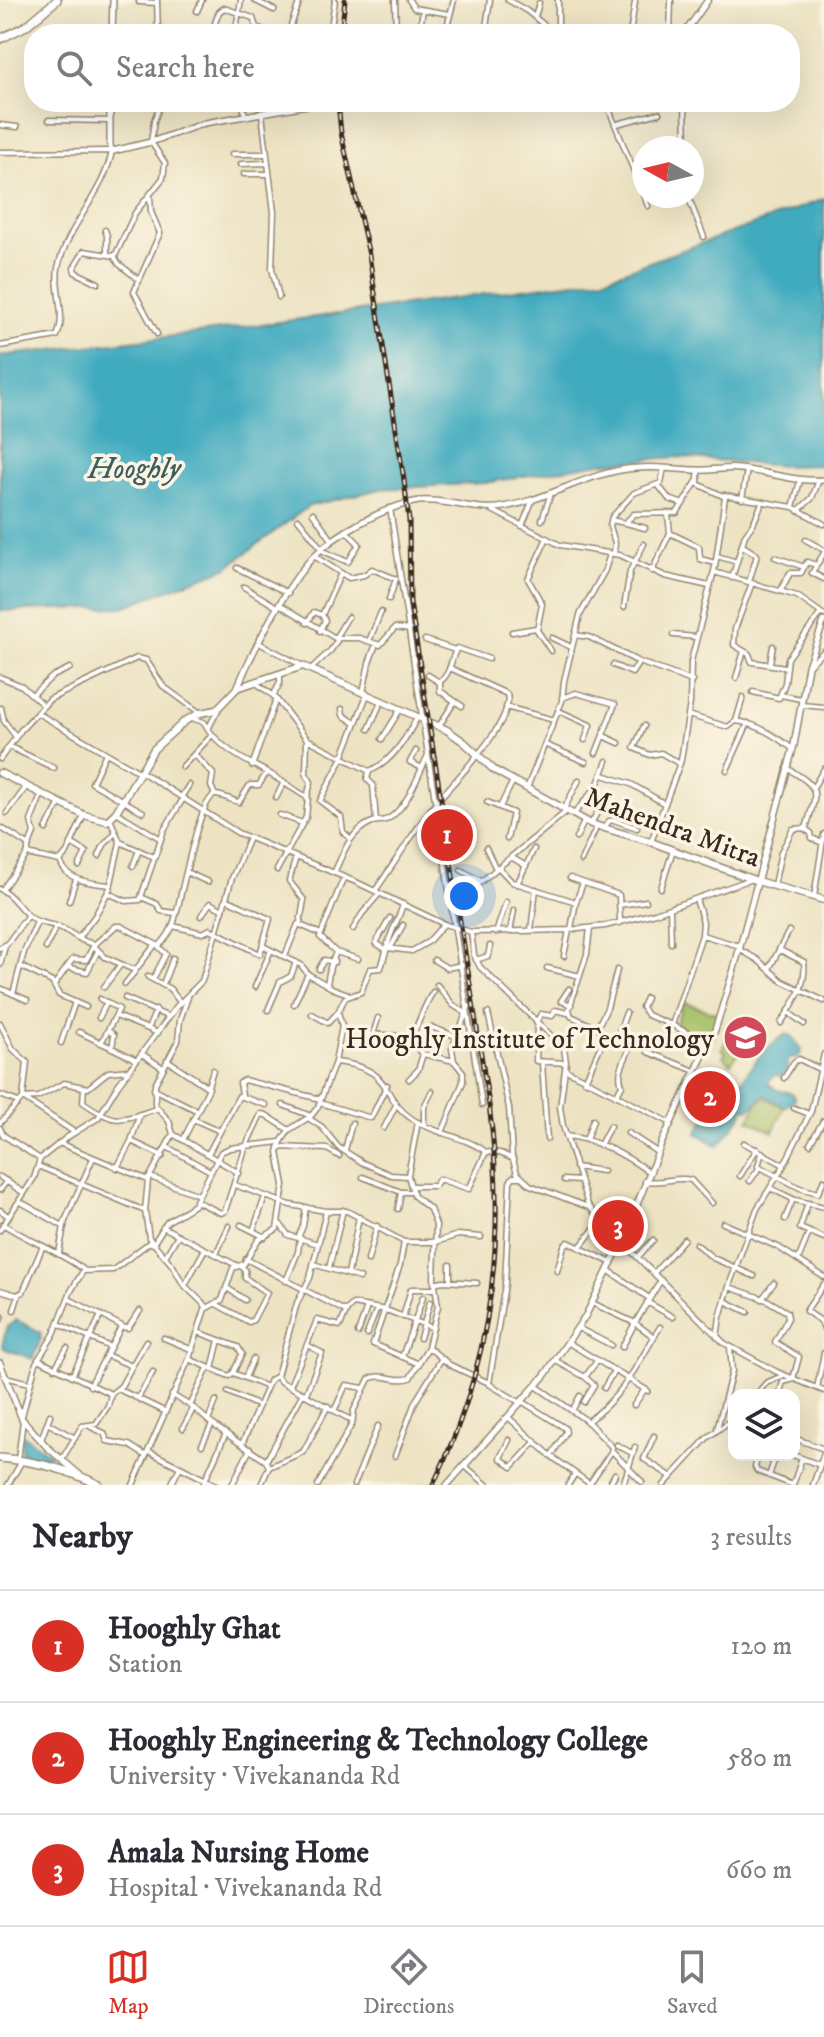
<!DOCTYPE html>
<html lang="en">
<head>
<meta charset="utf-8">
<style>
	:root { --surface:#fff; --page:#f2f2f3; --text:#2b2b33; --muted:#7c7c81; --line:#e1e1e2; --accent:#d93025 }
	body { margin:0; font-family:"IM FELL DW Pica",serif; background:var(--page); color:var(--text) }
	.controls { position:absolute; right:24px; bottom:24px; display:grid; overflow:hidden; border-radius:16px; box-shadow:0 8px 32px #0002 }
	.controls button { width:72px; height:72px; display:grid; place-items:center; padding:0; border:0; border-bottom:2px solid var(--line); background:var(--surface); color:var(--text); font:40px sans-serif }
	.compass { position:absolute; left:632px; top:136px; width:72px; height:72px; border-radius:50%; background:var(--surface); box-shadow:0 8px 32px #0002; rotate:278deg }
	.you { position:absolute; left:464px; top:896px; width:28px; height:28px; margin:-20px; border:6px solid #fff; border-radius:50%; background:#1a73e8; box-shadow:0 0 0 12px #1a73e833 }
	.badge { display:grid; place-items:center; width:52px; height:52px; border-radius:50%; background:var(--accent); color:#fff; font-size:26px; font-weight:700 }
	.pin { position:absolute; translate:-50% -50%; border:4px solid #fff; box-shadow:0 2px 8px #0006 }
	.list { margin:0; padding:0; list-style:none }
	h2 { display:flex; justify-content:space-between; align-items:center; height:104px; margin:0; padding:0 32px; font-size:34px }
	h2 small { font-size:26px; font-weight:400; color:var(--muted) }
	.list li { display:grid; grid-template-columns:52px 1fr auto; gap:24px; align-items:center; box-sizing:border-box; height:112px; padding:0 32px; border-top:2px solid var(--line) }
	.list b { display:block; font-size:30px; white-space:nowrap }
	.list p { margin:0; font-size:26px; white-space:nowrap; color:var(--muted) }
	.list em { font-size:26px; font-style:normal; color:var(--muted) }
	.icon { flex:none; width:44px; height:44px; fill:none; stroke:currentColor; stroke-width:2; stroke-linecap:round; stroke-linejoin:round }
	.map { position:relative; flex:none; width:824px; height:1485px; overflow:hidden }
	.search { position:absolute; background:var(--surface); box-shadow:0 8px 32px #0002; left:24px; right:24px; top:24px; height:88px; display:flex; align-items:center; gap:20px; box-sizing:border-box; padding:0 28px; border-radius:32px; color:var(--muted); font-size:30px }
	.sheet { height:440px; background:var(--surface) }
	nav { display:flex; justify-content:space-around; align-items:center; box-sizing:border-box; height:112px; border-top:2px solid var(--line); background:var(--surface); font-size:22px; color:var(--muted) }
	nav a { display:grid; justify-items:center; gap:4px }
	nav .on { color:var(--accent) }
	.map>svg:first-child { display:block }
	.green { fill:#a5bf65; stroke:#707442; stroke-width:2 }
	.water { fill:#3faabf; stroke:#3d6a6e; stroke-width:2 }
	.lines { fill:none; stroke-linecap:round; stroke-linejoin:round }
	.minor-casing { stroke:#948670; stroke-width:7 }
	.tertiary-casing { stroke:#948670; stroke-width:8 }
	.secondary-casing { stroke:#948670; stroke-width:9 }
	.primary-casing { stroke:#948670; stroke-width:10 }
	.minor { stroke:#fff; stroke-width:4 }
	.tertiary { stroke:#fff; stroke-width:5 }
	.secondary { stroke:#fff; stroke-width:6 }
	.primary { stroke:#fff; stroke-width:7 }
	.rail-casing { stroke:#3b2a1e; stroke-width:5 }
	.rail { stroke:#fcf5e5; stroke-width:2; stroke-dasharray:6; stroke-linecap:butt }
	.labels { text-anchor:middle; stroke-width:7; stroke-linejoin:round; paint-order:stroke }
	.street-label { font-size:28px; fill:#3b2a1e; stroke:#fcf5e5 }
	.poi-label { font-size:28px; fill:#3b2a1e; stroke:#fcf5e5; text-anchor:end }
	.water-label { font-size:30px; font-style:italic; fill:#3d5d5e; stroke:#fcf5e5 }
</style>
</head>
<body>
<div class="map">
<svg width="824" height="1485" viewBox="0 0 824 1485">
	<rect width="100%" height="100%" fill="#fcf5e5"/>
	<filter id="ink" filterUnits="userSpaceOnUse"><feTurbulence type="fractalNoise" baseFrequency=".0125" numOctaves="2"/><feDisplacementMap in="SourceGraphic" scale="16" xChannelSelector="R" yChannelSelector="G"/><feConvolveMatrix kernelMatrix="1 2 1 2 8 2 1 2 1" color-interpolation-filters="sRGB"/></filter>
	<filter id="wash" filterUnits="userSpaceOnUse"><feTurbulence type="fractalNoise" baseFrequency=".006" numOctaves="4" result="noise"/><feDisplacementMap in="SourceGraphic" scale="32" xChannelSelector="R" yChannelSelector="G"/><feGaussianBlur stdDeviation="1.8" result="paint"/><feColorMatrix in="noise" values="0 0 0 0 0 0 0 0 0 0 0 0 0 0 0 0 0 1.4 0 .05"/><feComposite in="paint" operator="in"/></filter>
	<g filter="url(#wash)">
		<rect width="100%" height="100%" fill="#ede3c3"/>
		<path class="green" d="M683,1002L718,1014L708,1042L675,1027Z
			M731,1030L747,1040L731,1063L723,1056L726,1052L722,1049Z
			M765,1097L784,1108L773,1132L749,1120L755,1107Z"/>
		<path class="water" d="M824,199V465L781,466L678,457L600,463L485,483L381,489L309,506L226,568L123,607L0,611V356L183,335L605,278Z
			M786,1034L792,1036L802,1051L797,1059L791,1057L787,1063L789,1066L782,1076L773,1075L768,1083L777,1090L792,1093L795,1099L785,1107L765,1095L749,1109L744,1108L741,1117L718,1146L697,1133C704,1117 714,1110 730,1104C741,1078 761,1049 786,1034Z
			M16,1320L40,1332L41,1338L33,1359L5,1349L2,1345L7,1327Z
			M23,1435L50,1454L49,1457L36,1458L21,1454Z"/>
	</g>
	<g filter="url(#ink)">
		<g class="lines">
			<defs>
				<path id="minor" d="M157,0L158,34
					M254,0L274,10
					M395,0L396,34
					M409,0L414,8L450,14
					M508,0L527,11L555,34
					M558,0V34
					M139,2L157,3
					M197,11L202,0
					M535,17L539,3
					M447,25L457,28L458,34
					M112,29L143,34
					M560,30L598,34
					M211,34L219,12L224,8L253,18L256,27L275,34
					M235,34L241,0
					M288,34L300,0
					M330,34L335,0
					M419,34L423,10
					M445,34L454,0
					M485,34L490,0
					M630,34L635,2
					M670,34L671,0
					M242,102L245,115
					M606,102L644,196
					M685,102L686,148
					M262,114L274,212L272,269L279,297
					M49,120L110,121
					M617,124L659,113
					M0,125L17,127
					M0,152L111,151
					M232,154H266
					M241,164L268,163
					M244,174H269
					M150,196L151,212L160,233L134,292L157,334
					M644,196L648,206
					M688,196L704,237
					M105,230L107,236V254
					M114,256L119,264L138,279
					M98,283L75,272L74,268L84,251L115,256L135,213L163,178L165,163L151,142L154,121L161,102
					M0,346L57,336C67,315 54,290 58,268C67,225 104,194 112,151
					M800,481L793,507L824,524
					M658,485L669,499L683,504
					M724,495L793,507
					M742,499L747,470
					M390,508L482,1105
					M490,509L560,545L620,555L665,576L709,586
					M798,511L812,498L819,480
					M313,513L332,540
					M298,519L322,549
					M542,520L551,493
					M611,520L625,523L634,514L677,513L697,481
					M626,523L645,528
					M522,526L533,499
					M670,533L699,547L700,559L715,563
					M546,540L528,579L542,604L537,630L551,651
					M806,540L824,550
					M743,546L757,555L749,582
					M321,550L348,562L359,544L347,532
					M824,553L812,573L824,579
					M614,554L615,543L610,526L612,517L634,493L661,483L664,468
					M314,556L349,578L364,575L372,569L396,579
					M717,556L737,562
					M775,557L804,567
					M237,568L288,593
					M652,571L670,533L668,514
					M714,572L797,596L824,615
					M732,578L745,535L753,524L762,503
					M752,583L735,629L734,645L749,654L752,662L786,667
					M244,587L277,607
					M781,590L790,573H801L807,562L816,565
					M389,599L396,579
					M281,605L335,638H359L380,645L395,628L410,630
					M624,607L630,571L644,544
					M322,615L341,573
					M307,623L314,612L322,615L325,620L320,631
					M512,632L536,628
					M575,635L589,637L639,662L692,681
					M673,635L696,637
					M335,638L348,617
					M552,638L571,647
					M425,640L455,650
					M369,641L381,612
					M259,643L303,666
					M770,663L773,646
					M810,664L824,651
					M613,665L632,673L639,662
					M312,668L331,650L338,639
					M428,675L439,682C451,675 450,660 457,648L489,659
					M0,677L22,686L44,706
					M736,678L744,651
					M440,682V691L462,706
					M256,683L274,696L307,739L369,771C391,764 407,737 417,718
					M753,692L779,698L785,683L788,658L821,613
					M363,693L369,663L376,644
					M32,695L53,676L70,668
					M781,695L801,699
					M273,696L280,683V674
					M562,698L576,693L615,704L596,753
					M801,705L824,707
					M506,707L554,720
					M1,708L4,721L16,737
					M342,709L343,715L355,723
					M559,711L590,725L585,740
					M39,714L139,772
					M688,715L728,727L736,721C758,724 775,736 793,749
					M191,718L204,722C216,746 243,760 267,772
					M736,721L743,697
					M439,726L455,701
					M644,726L634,748L650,755L661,753L680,764
					M209,727L218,710
					M369,729L381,702
					M604,736L619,743
					M307,739L306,774L311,782L307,797
					M382,739L400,710
					M546,745L586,762
					M10,747L54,768
					M416,751L410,762L422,768
					M106,753L92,783L143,812
					M195,755L213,774L211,786L215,795
					M0,759L21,730L50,699L137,658L146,660L163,686L200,713
					M252,766L276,699
					M182,767L212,735
					M727,770L748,723
					M140,771L238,833L356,882L444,924L471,932L569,930L605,926L655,913L749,880
					M369,772L367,779L373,785L376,821
					M603,775L631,784L665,804
					M814,786L824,769
					M527,788L562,701L564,681L580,615L605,570L610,554
					M182,796L189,785
					M276,798L284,782
					M487,802L513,813L507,839
					M500,807L513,781
					M564,809L579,780
					M116,812L161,839
					M7,813L27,786
					M574,814L597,786L607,761
					M280,815L302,823
					M591,824L606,796
					M0,827L28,845V853L31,855L60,861L67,853L84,815
					M604,828L609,821L614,820L637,828
					M46,829L60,803
					M805,829L811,833L812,838L822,843
					M576,838L585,820
					M351,839L343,832L341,817L320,801L341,761L367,695
					M120,842L154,857
					M651,842L681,760L690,703L691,661L715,567L725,497L698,484V470
					M71,843L86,852L79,866
					M29,846L34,833L31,821L42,793
					M486,848L496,869
					M99,856L104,845L115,833
					M296,857L289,881L304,900L300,923
					M511,857L526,866
					M60,861C67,882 91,883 110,885
					M581,861L597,826
					M133,866L139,850
					M498,867L512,882L576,902
					M461,870L481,881
					M186,872L208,882
					M334,873C343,854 349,833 370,823C376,820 383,822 388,819C408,807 418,775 428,755
					M344,877L320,937L336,952L358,959
					M570,878L619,895L620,923
					M517,884L534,849
					M774,885L781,852L793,829L806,828C818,789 821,789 787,768
					M661,888L673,850
					M0,889C12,894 18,907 29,916C38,924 48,923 59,927C72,932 81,943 95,944L116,926H121L159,946C165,940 170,933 173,925C180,907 198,798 215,795C220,794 233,801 239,802L250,785H259L267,772L308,798L306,817L277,870
					M2,890L28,853
					M375,891C394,864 411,836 431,809C449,785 515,724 507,694L450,668
					M108,893L126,901L140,900L164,830L183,799
					M466,894L567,811
					M141,897L157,904L161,911L175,913
					M814,897L824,834
					M696,899L703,922L702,935L672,1025L708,1043
					M69,901L76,879
					M619,905L646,901
					M670,908L671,943
					M201,916L210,903L223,910
					M173,926L203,933L210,929L260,954L270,919L226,899
					M590,928L587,954L569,1009L571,1016L597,1028L607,1008L617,970
					M353,929L362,914L379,894
					M571,929L576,902L583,883
					M531,930L536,889
					M471,932L474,955L480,967L564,1048L566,1062L560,1107L563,1126L588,1205L621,1245
					M510,932L514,910
					M496,933L506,902
					M702,935L740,946
					M78,938L95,916L110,888L120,842L110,819
					M94,946L105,957L132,969L137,968L155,945
					M263,946L301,965L308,974L332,988L348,994
					M391,947L403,925
					M0,948L7,944L28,915
					M46,948L56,926
					M387,948C390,931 399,920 403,904
					M385,949L376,943L390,918
					M739,949L758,960L782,981L824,1001
					M780,950L804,962C807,986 793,1004 781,1023
					M285,956L298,924L321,934
					M564,956L569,930
					M434,960L447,968L462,965
					M476,960L488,956L490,946
					M0,965L5,946
					M20,966L52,982L59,995L86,1007
					M67,967L73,959L86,960L94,945
					M547,968L580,976
					M319,969L324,960L334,962
					M769,969L789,931
					M148,977L170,989L180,1002
					M153,979L166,954L159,947
					M55,984L67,967L87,972L98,951
					M125,984L136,970
					M163,984L173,958
					M327,984L330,967L336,952
					M437,985L453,1005L466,1013
					M104,987L121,964
					M255,987L271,950
					M0,988L27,1000
					M569,989L561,1001L571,1005
					M13,994L24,952L37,922
					M188,997L180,1020L178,1041L155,1084V1105L169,1121L173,1134L148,1180L145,1211L149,1238L173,1266L183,1284L207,1307
					M125,998L169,1017
					M646,998L642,1007L647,1015L672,1025
					M100,999L119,1009L101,1043
					M294,1004L308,974
					M268,1010L280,982L291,976L296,962
					M788,1012L804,1024
					M488,1013L509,1108L512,1157L517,1173L530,1185L588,1207
					M312,1014L328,1023L338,1012
					M116,1016L158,1033
					M99,1018L107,1002
					M536,1022L541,1014L552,1016L555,1010L568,1013
					M0,1023L13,1049L27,1062L23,1098L74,1132
					M537,1023L536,1061L566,1063
					M431,1027L455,1036
					M148,1029L156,1010
					M108,1030L114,1035L112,1048
					M79,1032L137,1060
					M362,1034L404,1036L423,1054L454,1061
					M373,1035L378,1018
					M410,1040C419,1024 423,1007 433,992
					M61,1043L75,1002
					M648,1052L695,1071
					M142,1054L163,1068
					M167,1060L209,1088L183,1140
					M335,1062C399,1069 376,1098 417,1122C438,1134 466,1137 486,1152L469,1189L439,1179L435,1186H411
					M542,1063L547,1139
					M566,1070L671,1123
					M784,1078L794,1062L799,1059L821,1070
					M409,1079L418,1070L423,1054
					M585,1081L605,1036
					M208,1086L213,1070
					M84,1088L83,1102C116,1125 118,1121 156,1109
					M154,1089L198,1111
					M0,1095L18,1102
					M242,1095L240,1083L244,1080L320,1099
					M616,1096L622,1085C616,1071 626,1060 631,1045L618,1035L626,1013
					M320,1103L371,1118L387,1085
					M283,1105L311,1116
					M794,1108L809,1114
					M308,1118L322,1127L338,1147L363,1163L391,1175L408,1176L414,1196L430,1209L436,1225L434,1278L438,1306L428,1347L410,1378C396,1383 382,1372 369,1379L354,1410L352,1424L318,1485
					M193,1119L220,1131
					M0,1123L23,1098L38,1097L64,1083L88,1088L108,1072L129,1070
					M424,1125V1107L432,1091
					M0,1128L3,1135L40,1159
					M384,1128L396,1105
					M442,1133L463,1082V1072L454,1061L452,1049L469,1006
					M628,1133L657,1152
					M173,1134L239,1173
					M566,1136C597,1139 624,1154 649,1172
					M586,1140L593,1120
					M131,1141L163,1156
					M59,1143L148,1180
					M744,1143L784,1165
					M810,1144L823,1121
					M600,1145L610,1126
					M167,1147L210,1171
					M279,1147L327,1149L339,1156
					M345,1150L352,1123
					M486,1152L500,1153L513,1159
					M762,1152L758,1166L800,1188L818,1193L824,1180
					M208,1154L239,1096L266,1105
					M38,1166L145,1211
					M575,1167L603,1171
					M117,1168L131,1141L140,1114
					M408,1175L418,1122
					M740,1176L757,1149
					M0,1177L24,1193
					M150,1177L199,1195
					M363,1177L401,1192H413
					M521,1177H513L510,1182L505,1284L489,1384L521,1403
					M564,1180L580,1181
					M645,1181C663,1184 675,1176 691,1180L712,1203
					M750,1181L760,1167
					M235,1185L290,1205L326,1211H347L404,1242
					M770,1188L795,1200L824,1207
					M0,1190L7,1181
					M19,1201L63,1226
					M196,1201L221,1213L225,1211L246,1146L261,1114L266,1115L289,1130
					M808,1203L800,1228L824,1238
					M398,1209L401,1192
					M0,1210L8,1216
					M326,1211L310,1278L297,1303L277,1376L280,1381L353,1421
					M785,1219L793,1199
					M723,1223L778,1247L824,1277
					M3,1224C30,1242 59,1251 84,1270
					M280,1224L288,1235L318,1244
					M241,1225L265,1237
					M163,1227L236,1265
					M0,1230L34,1178L40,1159L66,1138L98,1118L118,1085L177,1006L202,981L232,878L249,838
					M253,1231L265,1197
					M298,1238L303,1226L306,1207
					M622,1242L724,1343L777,1372L824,1391
					M153,1244L167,1222L194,1205L221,1152L230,1148L280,1142
					M696,1244L713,1258L754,1276
					M580,1247L600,1221
					M59,1253L65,1221L93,1158
					M216,1254L229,1226
					M165,1257L178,1235
					M638,1257L653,1240
					M246,1259L343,1310H347L353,1304L386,1310L433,1328
					M368,1260L377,1226
					M798,1260L809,1233
					M313,1264L360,1278
					M450,1265V1281
					M329,1268L343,1210
					M608,1270L649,1298
					M557,1271L564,1246L568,1242L612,1263
					M654,1273L684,1239
					M348,1274L359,1217
					M286,1281L298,1252L300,1238
					M434,1283L443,1281L477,1283
					M824,1284L806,1311L821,1321L824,1329
					M185,1285L205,1249
					M729,1287L767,1300L787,1312L788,1318L775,1342L799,1357L793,1379
					M227,1288L245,1300
					M0,1290L17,1295L23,1292L42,1248
					M69,1299L122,1326
					M762,1299L774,1283
					M725,1301L748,1312
					M647,1302L673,1317
					M592,1303L635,1323L661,1280
					M216,1304L249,1322L253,1320L267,1293L245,1278V1270L241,1266
					M14,1310L19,1294
					M403,1317L411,1289H435
					M0,1321L2,1316
					M59,1324L110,1347
					M578,1328L611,1345
					M358,1333L367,1307
					M367,1334L377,1309
					M717,1337L720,1317L730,1283L757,1209L783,1167L811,1111L824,1054
					M164,1338L193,1350
					M420,1338L430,1302
					M569,1343L648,1391
					M428,1347L450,1365L489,1383
					M622,1347L635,1323L654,1337
					M106,1355L132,1366
					M402,1357L423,1297
					M38,1359L111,1394L121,1386L146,1341
					M189,1359L229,1376L233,1373L242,1354L238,1347L198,1332
					M556,1361L585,1377L597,1361
					M419,1364L373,1344L400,1265L404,1242H436L458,1235L481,1237
					M55,1368L67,1348
					M212,1369L219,1340
					M233,1373L267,1387
					M72,1376L101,1315
					M5,1377L30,1383
					M245,1378L253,1359
					M90,1386L121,1327L128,1328L140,1311
					M290,1386L317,1320L340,1326L347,1310
					M536,1386L587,1421L612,1447L611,1452L590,1483
					M604,1388L614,1371
					M817,1388L824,1353
					M118,1389L164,1411
					M228,1392L259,1406
					M306,1394L322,1353L307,1345
					M172,1395L194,1408L212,1424L266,1461L269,1467L261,1485
					M756,1395L766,1383L782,1376
					M779,1395L783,1382L794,1379
					M138,1398L153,1372
					M523,1402L565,1428L566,1432L551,1456
					M584,1402L594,1385L585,1377
					M634,1405L645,1389
					M190,1406L208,1368
					M335,1409L346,1385L363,1388
					M572,1411L580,1396
					M22,1416L36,1363L54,1334L71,1291L83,1271L113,1270L150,1242
					M509,1418L551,1456L590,1484
					M208,1421L216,1401
					M587,1422C626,1393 636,1366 660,1327
					M47,1423L75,1438
					M91,1427L104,1433L107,1441L129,1445L146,1456
					M183,1428L193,1409
					M717,1429L732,1371L730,1348
					M654,1436L644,1459L672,1477
					M794,1438L824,1449
					M41,1440L50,1415
					M509,1440L500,1458L512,1467L534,1443
					M242,1444L270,1380L277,1376
					M202,1445L212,1424
					M617,1445L632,1453
					M148,1451L216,1485
					M612,1451L642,1482
					M758,1455L755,1467L757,1471L793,1485
					M793,1455L820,1465
					M395,1456L415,1402L442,1358
					M62,1459L82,1426L96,1424L108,1406L111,1394
					M18,1460L23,1420
					M266,1461L303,1393
					M465,1466L487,1485
					M269,1467L303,1452L328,1406
					M769,1476L776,1455
					M8,1485L22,1461
					M133,1485L189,1359L205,1309L222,1300L233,1268L244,1264L258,1240L277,1229L284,1185L278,1152L281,1142L289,1130L311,1116L318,1107L335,1062L342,1026L338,1012L345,998L361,992L370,969L381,968L387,948L412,951L428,942L444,924
					M171,1485L180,1467
					M203,1485L226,1433
					M232,1485L250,1449
					M354,1485L378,1426
					M568,1485L575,1474
					M609,1485L615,1474
					M623,1485L635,1447
					M664,1485L707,1438L734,1418
					M793,1485L802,1458
					M813,1485L824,1453"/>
				<path id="tertiary" d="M112,34L113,0
					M684,34L708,0
					M110,102V147L113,151L151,142L205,123L324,102
					M237,688C253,650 285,587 313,557C336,533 386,506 419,501C446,498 472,511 497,508C546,502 588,471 637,468C657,466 678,470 698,470C712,471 726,467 740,469C769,472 794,482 824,480
					M0,1363L22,1419L47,1447L81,1476
					M447,1485L545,1375L586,1315L624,1237L662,1142L715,1030L734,969L794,745L808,666L824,621"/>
				<path id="secondary" d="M0,773L84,815L107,821L116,812L154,749L185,721L200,713L216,710L237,688L303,666L447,730L464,742L494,770L591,824L651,842L757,881L824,900"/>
				<path id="primary" d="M0,39L26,26L57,0
					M0,1458C34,1461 68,1469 99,1485"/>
			</defs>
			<use href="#minor" class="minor-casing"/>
			<use href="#tertiary" class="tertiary-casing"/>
			<use href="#secondary" class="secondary-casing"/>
			<use href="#primary" class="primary-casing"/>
			<use href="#minor" class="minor"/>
			<use href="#tertiary" class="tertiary"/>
			<use href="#secondary" class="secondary"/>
			<use href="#primary" class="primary"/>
			<defs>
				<path id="rail" d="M341,34L345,0
					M338,102L341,133L369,255L404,480L409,520L410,602L489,1105C507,1236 492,1365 433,1485"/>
			</defs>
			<use href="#rail" class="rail-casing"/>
			<use href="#rail" class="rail"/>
		</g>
	</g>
	<defs>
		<symbol id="university-disc" viewBox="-11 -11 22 22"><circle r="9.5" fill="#d1495b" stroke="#fcf5e5"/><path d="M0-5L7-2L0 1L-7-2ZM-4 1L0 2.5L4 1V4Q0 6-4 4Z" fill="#fff"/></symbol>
	</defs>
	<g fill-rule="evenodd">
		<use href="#university-disc" x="720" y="1012" width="51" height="51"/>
	</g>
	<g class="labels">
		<g class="street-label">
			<text transform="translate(673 826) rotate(20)" y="10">Mahendra Mitra</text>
		</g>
		<g class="poi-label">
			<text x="714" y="1048">Hooghly Institute of Technology</text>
		</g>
		<g class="water-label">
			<text x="134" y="478">Hooghly</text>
		</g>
	</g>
</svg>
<div class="controls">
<button><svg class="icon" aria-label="layers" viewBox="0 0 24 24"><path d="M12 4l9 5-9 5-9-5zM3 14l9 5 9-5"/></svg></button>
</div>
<svg class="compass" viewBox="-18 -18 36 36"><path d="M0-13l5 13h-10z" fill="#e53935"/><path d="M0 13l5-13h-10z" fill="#7c7c81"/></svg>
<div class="you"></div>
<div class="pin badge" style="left:447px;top:835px">1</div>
<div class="pin badge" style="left:710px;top:1097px">2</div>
<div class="pin badge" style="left:618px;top:1226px">3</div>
<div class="search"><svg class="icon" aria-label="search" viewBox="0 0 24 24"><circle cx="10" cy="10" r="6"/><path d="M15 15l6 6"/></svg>Search here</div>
</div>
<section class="sheet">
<h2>Nearby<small>3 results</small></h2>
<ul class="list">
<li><span class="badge">1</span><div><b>Hooghly Ghat</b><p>Station</p></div><em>120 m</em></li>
<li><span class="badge">2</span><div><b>Hooghly Engineering &amp; Technology College</b><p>University · Vivekananda Rd</p></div><em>580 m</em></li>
<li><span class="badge">3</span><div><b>Amala Nursing Home</b><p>Hospital · Vivekananda Rd</p></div><em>660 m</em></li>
</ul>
</section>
<nav>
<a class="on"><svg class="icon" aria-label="map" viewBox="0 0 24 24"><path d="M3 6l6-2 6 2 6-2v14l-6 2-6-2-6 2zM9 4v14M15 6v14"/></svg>Map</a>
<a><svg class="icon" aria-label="directions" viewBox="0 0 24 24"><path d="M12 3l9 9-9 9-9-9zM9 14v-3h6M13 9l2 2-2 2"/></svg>Directions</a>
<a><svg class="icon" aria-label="saved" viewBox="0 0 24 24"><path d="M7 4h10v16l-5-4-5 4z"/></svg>Saved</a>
</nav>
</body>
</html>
